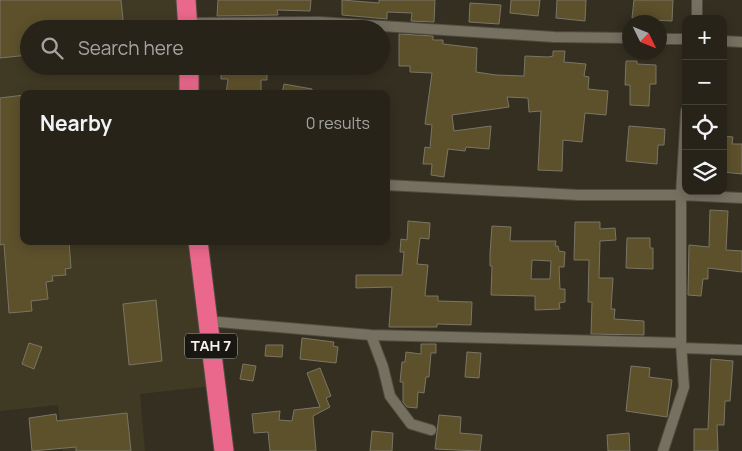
<!DOCTYPE html>
<html lang="en">
<head>
<meta charset="utf-8">
<style>
	:root { --surface:#272319; --page:#332f26; --text:#f1f3f6; --muted:#a4a4a2; --line:#434038 }
	body { margin:0; font-family:Manrope,sans-serif; background:var(--page); color:var(--text) }
	.controls { position:absolute; right:15px; top:15px; display:grid; overflow:hidden; border-radius:10px; box-shadow:0 2px 12px #0003 }
	.controls button { width:45px; height:45px; display:grid; place-items:center; padding:0; border:0; border-bottom:1px solid var(--line); background:var(--surface); color:var(--text); font:25px sans-serif }
	.compass { position:absolute; left:622px; top:15px; width:45px; height:45px; border-radius:50%; background:var(--surface); box-shadow:0 2px 12px #0003; rotate:133deg }
	.list { margin:0; padding:0; list-style:none }
	h2 { display:flex; justify-content:space-between; align-items:center; height:65px; margin:0; padding:0 20px; font-size:21px }
	h2 small { font-size:16px; font-weight:400; color:var(--muted) }
	.icon { flex:none; width:28px; height:28px; fill:none; stroke:currentColor; stroke-width:2; stroke-linecap:round; stroke-linejoin:round }
	.map { position:relative; flex:none; width:742px; height:451px; overflow:hidden }
	.search { position:absolute; background:var(--surface); box-shadow:0 2px 12px #0003; left:20px; top:20px; width:370px; height:55px; display:flex; align-items:center; gap:12px; box-sizing:border-box; padding:0 18px; border-radius:28px; color:var(--muted); font-size:19px }
	.panel { position:absolute; background:var(--surface); box-shadow:0 2px 12px #0003; left:20px; top:90px; width:370px; height:155px; border-radius:10px }
	.map>svg:first-child { display:block }
	.built { fill:#403924 }
	.building { fill:#5d512c; stroke:#7a7565; fill-rule:evenodd }
	.lines { fill:none; stroke-linecap:round; stroke-linejoin:round }
	.street-casing { stroke:#4f4c40; stroke-width:12 }
	.highway-casing { stroke:#4f4c40; stroke-width:21 }
	.street { stroke:#757060; stroke-width:10 }
	.highway { stroke:#e9688c; stroke-width:19 }
	.labels { text-anchor:middle; stroke-width:5; stroke-linejoin:round; paint-order:stroke }
	.shield { fill:#191711; stroke:#b2b0a8; stroke-width:1 }
	.shield-label { font-size:15px; font-weight:bold; fill:#f4f2e9 }
</style>
</head>
<body>
<div class="map">
<svg width="742" height="451" viewBox="0 0 742 451">
	<rect width="100%" height="100%" fill="#342f21"/>
	<path class="built" d="M0,0H181L184,29H29V66H188L191,94H24V241H206L221,385L140,394L145,451H63L58,405L0,411Z"/>
	<path class="building" d="M0,0H121L124,29H29V55L0,58Z
		M218,0H311L310,11L277,10L278,15L217,16Z
		M342,0L379,3V0H435L434,22L411,21L412,13L387,12V19L342,15Z
		M511,0H540L538,16L510,13Z
		M557,0H586L585,21L556,18Z
		M634,0H673L672,21L652,20V22H641V19L632,18Z
		M470,3L501,5L499,24L469,22Z
		M399,34L433,36V40H443V44L477,48L476,72L496,75L524,76L525,56L548,57L553,56V51H565L564,62L586,64L584,76L589,77L588,89L608,91L606,115L585,113L582,142L563,140L562,171L538,170L541,111L529,112L528,98L507,97L509,107L452,115L454,131L491,126L489,149L466,147L465,151L448,149L444,177L431,175L432,164H423L425,147L430,148L432,125L425,124L432,73L410,72V66H399Z
		M626,61H637V64L656,65V84H650L649,106L630,105V85H625Z
		M221,66L267,68V80H261V92L226,94L228,79H221Z
		M284,84L312,89V94H282Z
		M24,95V241H69L71,268L65,269L66,275L52,276L53,281L46,282L48,299L31,301L32,311L9,313L4,244L0,245V98Z
		M629,126L665,129L664,145H658L657,164L626,161Z
		M723,136L733,137L732,144H742V174L723,172Z
		M710,210L728,211L726,250L742,251V272L708,268V279H703L701,296L688,295L689,245L709,247Z
		M408,221L430,223L429,239L420,238L417,264L428,265L425,296H438V301L472,302L471,325L437,324V327H389L392,287L356,288V275H402L404,252H400L401,239L407,240Z
		M575,222H600V229L615,228L616,240L600,241L599,278H613L611,309H615L614,319L644,321V335L591,334L592,302H588L589,260H574Z
		M492,226L511,227L510,241H556L555,246H558L559,251L565,252L564,267H559L560,289H565V302L559,303L560,309L535,310V296L491,295L492,266H490V253ZM532,260L551,261L550,279H531Z
		M627,238H650V248H653V269L626,268Z
		M156,300L162,361L129,365L123,304Z
		M302,338L334,342L333,346L338,347L336,363L300,359Z
		M29,343L42,347L34,369L22,364Z
		M421,344H436V353H431L429,377H426L424,393L418,392L417,408L407,407L403,402V382H400L402,362H405L406,352L421,354Z
		M266,345H283L282,357L265,356Z
		M467,352L481,353L479,378L465,377Z
		M711,359L733,361L730,401H725L724,425H717L718,451H694V429H708Z
		M243,364L256,366L253,381L240,379Z
		M631,366L650,368L649,377L672,380L667,417L626,411Z
		M320,368L331,396L326,398L330,407L313,416L316,451H270L268,432L254,433L252,414L280,411L279,420L292,421L294,410L320,407L307,373Z
		M127,413L131,451H76V447L32,451L29,418L56,414L57,421Z
		M439,415L461,417L460,433L482,435L480,451L435,449Z
		M372,431L393,433L392,451H370Z
		M629,433L630,451H608L607,435Z"/>
	<g class="lines">
		<defs>
			<path id="street" d="M697,19V0
				M188,23L319,22L554,37L630,38
				M660,39H686
				M723,41L742,42
				M386,185L579,195H681L742,198
				M207,321L371,335L681,343
				M371,335L383,367L390,396L411,424L431,430
				M682,348L742,350
				M663,451L684,387L681,343V195L686,111"/>
			<path id="highway" d="M186,0L188,29
				M189,66V94
				M198,241L224,451"/>
		</defs>
		<use href="#street" class="street-casing"/>
		<use href="#highway" class="highway-casing"/>
		<use href="#street" class="street"/>
		<use href="#highway" class="highway"/>
	</g>
	<g class="labels">
		<rect class="shield" x="185" y="333.5" width="52" height="25" rx="4"/>
		<g class="shield-label">
			<text x="211" y="351">TAH 7</text>
		</g>
	</g>
</svg>
<div class="controls">
<button>+</button>
<button>−</button>
<button><svg class="icon" aria-label="locate" viewBox="0 0 24 24"><circle cx="12" cy="12" r="6"/><path d="M12 2v4M12 18v4M2 12h4M18 12h4"/></svg></button>
<button><svg class="icon" aria-label="layers" viewBox="0 0 24 24"><path d="M12 4l9 5-9 5-9-5zM3 14l9 5 9-5"/></svg></button>
</div>
<svg class="compass" viewBox="-18 -18 36 36"><path d="M0-13l5 13h-10z" fill="#e53935"/><path d="M0 13l5-13h-10z" fill="#a4a4a2"/></svg>
<div class="search"><svg class="icon" aria-label="search" viewBox="0 0 24 24"><circle cx="10" cy="10" r="6"/><path d="M15 15l6 6"/></svg>Search here</div>
<section class="panel">
<h2>Nearby<small>0 results</small></h2>
<ul class="list">
</ul>
</section>
</div>
</body>
</html>
